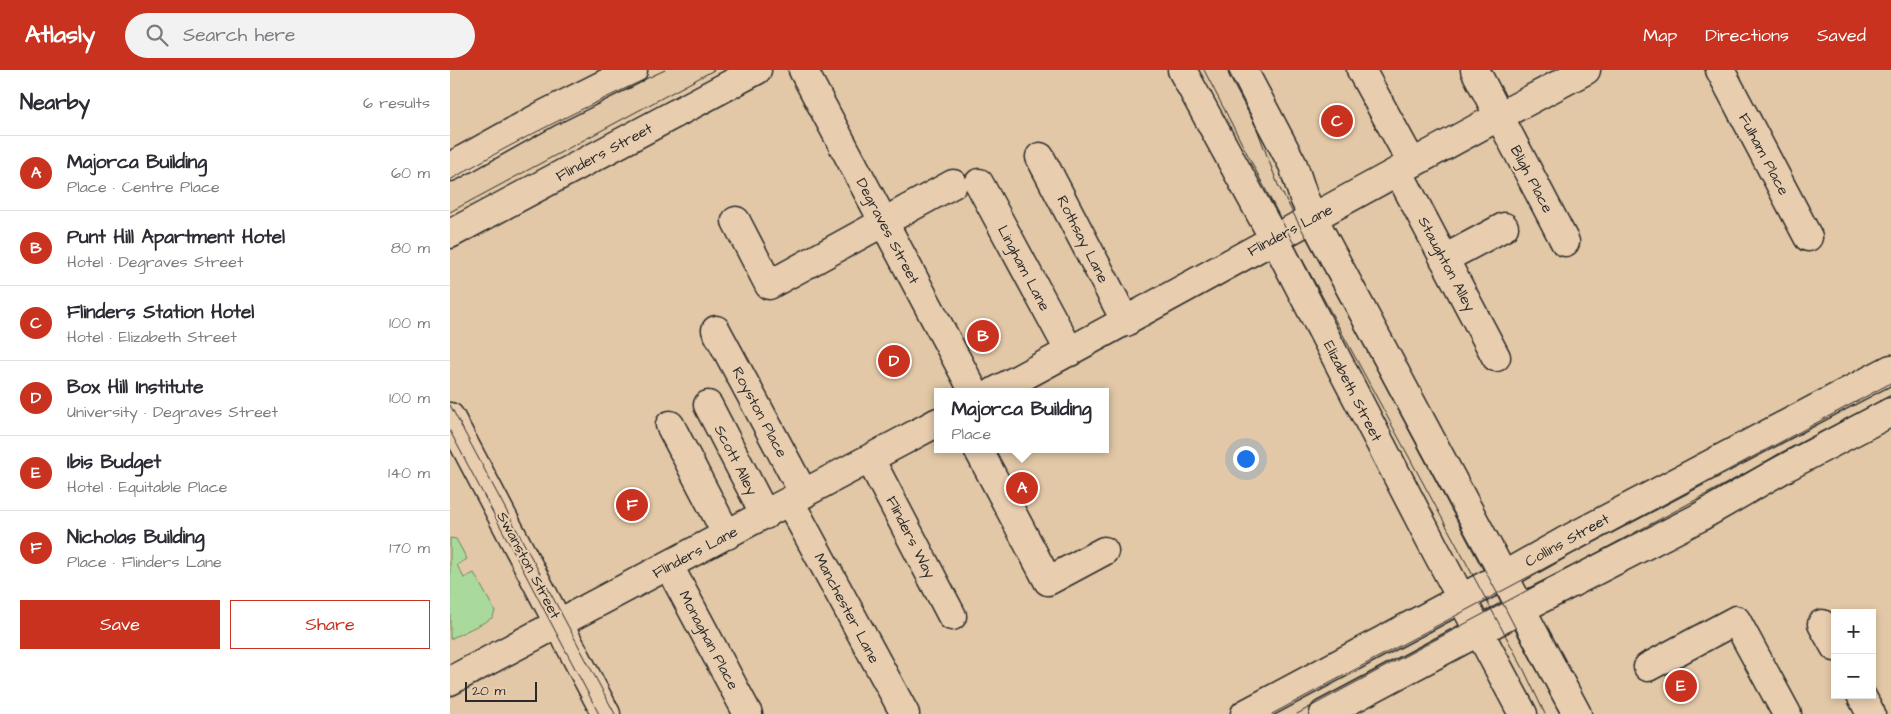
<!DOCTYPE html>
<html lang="en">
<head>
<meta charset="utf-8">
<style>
	:root { --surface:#fff; --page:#f2f2f3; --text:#2b2b33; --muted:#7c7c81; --line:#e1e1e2; --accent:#c8321e }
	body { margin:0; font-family:"Architects Daughter",sans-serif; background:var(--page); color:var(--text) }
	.controls { position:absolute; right:15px; bottom:15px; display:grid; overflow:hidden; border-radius:0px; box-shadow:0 2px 8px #0003 }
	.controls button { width:45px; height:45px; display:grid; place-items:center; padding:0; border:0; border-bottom:1px solid var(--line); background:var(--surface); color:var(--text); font:25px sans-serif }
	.scale { position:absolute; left:15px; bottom:12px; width:72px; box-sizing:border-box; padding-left:5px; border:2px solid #2b2b2b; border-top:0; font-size:14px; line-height:18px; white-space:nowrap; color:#2b2b2b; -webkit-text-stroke:4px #e8cdaf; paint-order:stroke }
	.you { position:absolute; left:795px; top:388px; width:18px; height:18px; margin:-12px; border:4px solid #fff; border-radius:50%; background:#1a73e8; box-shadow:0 0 0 8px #1a73e833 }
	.badge { display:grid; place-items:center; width:32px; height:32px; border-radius:50%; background:var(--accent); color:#fff; font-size:16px; font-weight:700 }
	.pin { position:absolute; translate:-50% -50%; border:2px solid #fff; box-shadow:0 1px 5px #0006 }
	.popup { position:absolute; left:484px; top:318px; width:175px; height:65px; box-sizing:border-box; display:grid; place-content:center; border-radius:0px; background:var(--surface); filter:drop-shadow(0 1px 4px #0005); font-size:16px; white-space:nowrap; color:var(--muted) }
	.popup b { font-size:19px; color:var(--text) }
	.popup::after { content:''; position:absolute; left:50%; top:100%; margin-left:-10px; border:10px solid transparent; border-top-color:var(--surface) }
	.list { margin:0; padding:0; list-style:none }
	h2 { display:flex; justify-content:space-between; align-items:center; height:65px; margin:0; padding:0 20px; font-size:21px }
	h2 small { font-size:16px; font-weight:400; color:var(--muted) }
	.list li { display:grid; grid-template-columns:32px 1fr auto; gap:15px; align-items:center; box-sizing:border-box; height:75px; padding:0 20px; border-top:1px solid var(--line) }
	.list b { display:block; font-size:19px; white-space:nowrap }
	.list p { margin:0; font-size:16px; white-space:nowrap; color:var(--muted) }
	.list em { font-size:16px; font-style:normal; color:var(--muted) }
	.actions { display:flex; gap:10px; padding:15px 20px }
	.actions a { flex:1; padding:11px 0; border:1px solid var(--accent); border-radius:0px; text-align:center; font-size:18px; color:var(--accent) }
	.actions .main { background:var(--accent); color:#fff }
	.icon { flex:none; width:28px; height:28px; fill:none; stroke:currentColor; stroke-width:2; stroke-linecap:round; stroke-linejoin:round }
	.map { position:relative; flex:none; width:1441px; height:644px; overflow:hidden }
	header { display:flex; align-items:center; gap:30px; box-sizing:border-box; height:70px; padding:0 25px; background:var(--accent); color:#fff }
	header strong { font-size:24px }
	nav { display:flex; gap:28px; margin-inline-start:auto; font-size:18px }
	.search { width:350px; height:45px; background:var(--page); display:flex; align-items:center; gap:12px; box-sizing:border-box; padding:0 18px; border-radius:28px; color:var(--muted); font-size:19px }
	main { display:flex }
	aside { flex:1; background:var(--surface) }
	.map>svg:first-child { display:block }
	.green { fill:#a9da9b; stroke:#6a8263 }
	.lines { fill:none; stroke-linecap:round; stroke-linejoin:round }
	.minor-casing { stroke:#2b2b2b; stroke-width:31 }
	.major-casing { stroke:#2b2b2b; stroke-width:31 }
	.minor { stroke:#e8cdaf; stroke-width:28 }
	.major { stroke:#e8cdaf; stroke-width:28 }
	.tram { stroke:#2b2b2b; stroke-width:1 }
	.labels { text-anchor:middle; stroke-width:4; stroke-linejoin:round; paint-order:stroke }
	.street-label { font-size:15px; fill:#2b2b2b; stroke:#e8cdaf }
</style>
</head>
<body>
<header>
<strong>Atlasly</strong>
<div class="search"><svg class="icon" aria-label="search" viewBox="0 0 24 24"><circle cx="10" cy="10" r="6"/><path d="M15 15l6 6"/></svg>Search here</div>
<nav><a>Map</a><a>Directions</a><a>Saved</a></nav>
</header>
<main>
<aside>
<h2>Nearby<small>6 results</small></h2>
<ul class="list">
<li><span class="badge">A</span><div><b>Majorca Building</b><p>Place · Centre Place</p></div><em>60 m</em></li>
<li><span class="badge">B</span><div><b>Punt Hill Apartment Hotel</b><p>Hotel · Degraves Street</p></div><em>80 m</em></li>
<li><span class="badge">C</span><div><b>Flinders Station Hotel</b><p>Hotel · Elizabeth Street</p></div><em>100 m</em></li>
<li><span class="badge">D</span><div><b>Box Hill Institute</b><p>University · Degraves Street</p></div><em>100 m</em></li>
<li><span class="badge">E</span><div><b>Ibis Budget</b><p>Hotel · Equitable Place</p></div><em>140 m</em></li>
<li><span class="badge">F</span><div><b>Nicholas Building</b><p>Place · Flinders Lane</p></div><em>170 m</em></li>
</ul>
<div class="actions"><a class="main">Save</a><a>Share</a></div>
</aside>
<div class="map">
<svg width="1441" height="644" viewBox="0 0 1441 644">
	<rect width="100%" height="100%" fill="#e2c8a6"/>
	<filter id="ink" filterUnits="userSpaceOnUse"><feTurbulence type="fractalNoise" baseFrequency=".02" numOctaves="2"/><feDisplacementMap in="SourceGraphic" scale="10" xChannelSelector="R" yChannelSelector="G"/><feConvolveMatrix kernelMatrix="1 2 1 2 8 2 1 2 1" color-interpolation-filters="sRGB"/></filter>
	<g filter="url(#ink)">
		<path class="green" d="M0,468L6,469L17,489L7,495L14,508L24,503L45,541L43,547L37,551L0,569Z"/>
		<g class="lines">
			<defs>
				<path id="minor" d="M353,0L524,322
					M732,0L834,187L985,479L1073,644
					M793,0L843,95L854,128L872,165L1127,644
					M911,0L962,93
					M1025,0L1115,172
					M1270,0L1358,167
					M590,87L676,252
					M948,101L1046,287
					M529,113L620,282
					M286,151L319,215L503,114
					M994,189L1054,157
					M266,260L354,424
					M544,322C742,216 937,105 1136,0
					M258,335L315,445
					M0,347L156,644
					M220,355L277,465
					M528,379L598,511L654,481
					M420,389L502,546
					M340,432L455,644
					M219,496L298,644
					M1372,554L1385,577
					M1198,597L1286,550L1337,644
					M0,611C163,524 326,439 488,352
					M1411,625L1421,644
					M795,644L1053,506L1115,471L1441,299
					M874,644L1071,539L1248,448L1338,396L1441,342"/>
				<path id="major" d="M0,97L97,43L183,0
					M0,164L307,0"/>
			</defs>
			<use href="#minor" class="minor-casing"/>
			<use href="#major" class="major-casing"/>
			<use href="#minor" class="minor"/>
			<use href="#major" class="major"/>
			<path class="tram" d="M754,0L837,161L1073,598L1095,644
				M778,0L804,51L828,115L1053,534L1110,644
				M0,110C69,68 142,34 215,0
				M0,142L264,0
				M0,335L165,644
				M0,361L149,644
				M822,644L1441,313
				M847,644L1441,325"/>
		</g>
	</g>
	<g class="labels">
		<g class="street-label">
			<text transform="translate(154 82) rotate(-28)" y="5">Flinders Street</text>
			<text transform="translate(1314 84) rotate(62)" y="5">Fulham Place</text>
			<text transform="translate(1082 109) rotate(62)" y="5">Bligh Place</text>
			<text transform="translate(840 160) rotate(-28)" y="5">Flinders Lane</text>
			<text transform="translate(438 161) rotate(62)" y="5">Degraves Street</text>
			<text transform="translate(633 169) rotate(63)" y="5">Rothsay Lane</text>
			<text transform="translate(997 194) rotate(62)" y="5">Staughton Alley</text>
			<text transform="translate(574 198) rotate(62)" y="5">Lingham Lane</text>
			<text transform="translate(903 321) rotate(63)" y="5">Elizabeth Street</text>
			<text transform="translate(310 342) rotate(62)" y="5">Royston Place</text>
			<text transform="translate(286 390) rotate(63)" y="5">Scott Alley</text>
			<text transform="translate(461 467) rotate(63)" y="5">Flinders Way</text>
			<text transform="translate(1117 470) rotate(-29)" y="5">Collins Street</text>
			<text transform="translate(245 482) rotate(-28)" y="5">Flinders Lane</text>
			<text transform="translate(79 495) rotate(62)" y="5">Swanston Street</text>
			<text transform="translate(397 538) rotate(62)" y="5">Manchester Lane</text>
			<text transform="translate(259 570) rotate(62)" y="5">Monaghan Place</text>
		</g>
	</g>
</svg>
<div class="controls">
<button>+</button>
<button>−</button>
</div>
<div class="scale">20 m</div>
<div class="you"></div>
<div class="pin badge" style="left:572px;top:418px">A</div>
<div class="popup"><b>Majorca Building</b>Place</div>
<div class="pin badge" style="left:533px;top:266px">B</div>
<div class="pin badge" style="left:887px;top:51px">C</div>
<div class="pin badge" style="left:444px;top:291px">D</div>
<div class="pin badge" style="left:1231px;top:616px">E</div>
<div class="pin badge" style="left:182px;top:435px">F</div>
</div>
</main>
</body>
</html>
